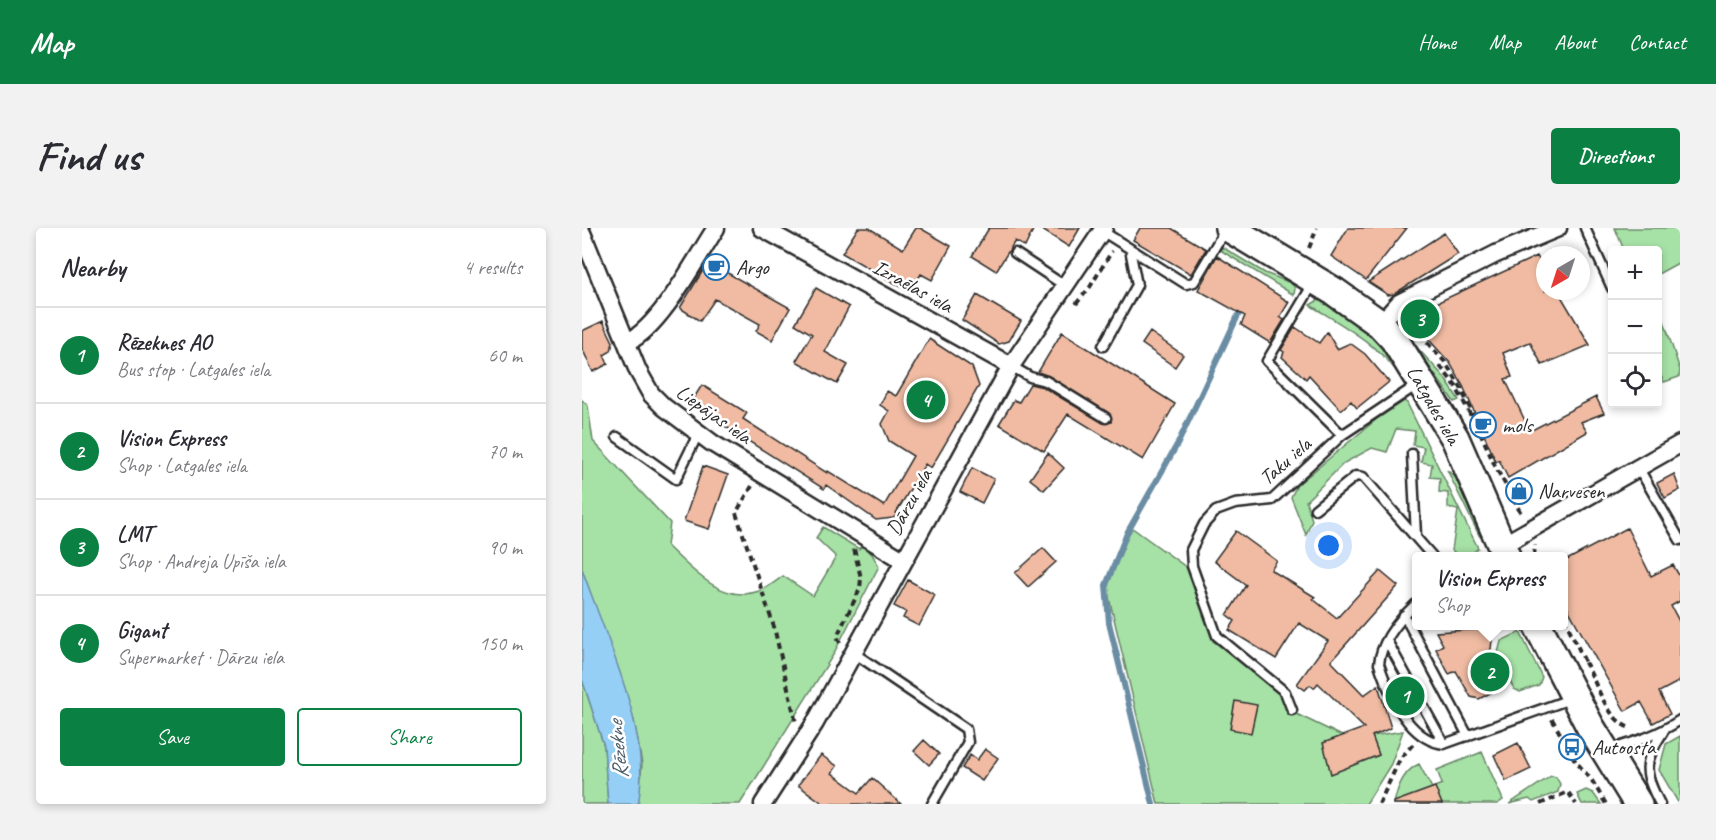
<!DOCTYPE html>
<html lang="en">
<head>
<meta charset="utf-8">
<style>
	:root { --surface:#fff; --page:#f2f2f3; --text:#2b2b33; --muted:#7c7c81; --line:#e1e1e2; --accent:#0b8043 }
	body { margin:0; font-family:Caveat,sans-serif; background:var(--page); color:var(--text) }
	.controls { position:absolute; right:18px; top:18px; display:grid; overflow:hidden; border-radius:6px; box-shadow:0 3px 9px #0003 }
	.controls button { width:54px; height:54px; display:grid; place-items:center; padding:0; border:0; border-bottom:2px solid var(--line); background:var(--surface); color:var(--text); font:30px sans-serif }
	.compass { position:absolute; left:954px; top:18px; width:54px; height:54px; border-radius:50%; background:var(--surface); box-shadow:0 3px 9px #0003; rotate:219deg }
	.you { position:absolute; left:747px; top:318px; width:21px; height:21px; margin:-15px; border:4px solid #fff; border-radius:50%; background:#1a73e8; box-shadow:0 0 0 9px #1a73e833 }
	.badge { display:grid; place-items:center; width:39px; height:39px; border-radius:50%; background:var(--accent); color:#fff; font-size:20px; font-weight:700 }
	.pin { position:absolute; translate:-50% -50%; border:3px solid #fff; box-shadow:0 2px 6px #0006 }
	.popup { position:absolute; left:830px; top:324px; width:156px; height:78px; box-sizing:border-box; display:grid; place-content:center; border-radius:6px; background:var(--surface); filter:drop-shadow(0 2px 4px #0005); font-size:20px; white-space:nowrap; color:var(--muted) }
	.popup b { font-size:22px; color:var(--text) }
	.popup::after { content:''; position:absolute; left:50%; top:100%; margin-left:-12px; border:12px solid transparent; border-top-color:var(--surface) }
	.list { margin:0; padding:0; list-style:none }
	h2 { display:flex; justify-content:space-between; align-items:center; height:78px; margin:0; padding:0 24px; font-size:26px }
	h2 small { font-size:20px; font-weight:400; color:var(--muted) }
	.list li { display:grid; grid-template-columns:39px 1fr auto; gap:18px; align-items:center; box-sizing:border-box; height:96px; padding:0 24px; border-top:2px solid var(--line) }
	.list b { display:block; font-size:22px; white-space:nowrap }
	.list p { margin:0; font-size:20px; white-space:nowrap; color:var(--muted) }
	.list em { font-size:20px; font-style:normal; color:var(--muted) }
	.actions { display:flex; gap:12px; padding:18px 24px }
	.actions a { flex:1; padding:14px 0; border:2px solid var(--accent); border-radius:6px; text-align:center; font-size:21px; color:var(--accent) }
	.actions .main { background:var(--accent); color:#fff }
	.icon { flex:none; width:33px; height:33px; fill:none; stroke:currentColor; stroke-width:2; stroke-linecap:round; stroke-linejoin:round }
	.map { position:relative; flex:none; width:1098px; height:576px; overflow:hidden; border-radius:6px }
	header { display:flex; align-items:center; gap:36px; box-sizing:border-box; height:84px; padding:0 30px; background:var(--accent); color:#fff }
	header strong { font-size:28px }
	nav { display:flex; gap:33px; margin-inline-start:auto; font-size:21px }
	.intro { display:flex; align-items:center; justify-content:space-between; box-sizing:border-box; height:144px; padding:0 36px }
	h1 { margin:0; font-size:42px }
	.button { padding:15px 27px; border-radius:6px; background:var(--accent); color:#fff; font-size:21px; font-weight:700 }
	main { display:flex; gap:36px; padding:0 36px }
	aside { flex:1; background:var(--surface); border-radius:6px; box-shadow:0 3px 9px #0003 }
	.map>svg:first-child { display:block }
	.green { fill:#a6e1a6; stroke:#688668; stroke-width:1.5 }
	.water { fill:#96cff5; stroke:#6b8da4; stroke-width:1.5 }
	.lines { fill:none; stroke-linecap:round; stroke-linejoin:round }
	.stream { stroke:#6b8da4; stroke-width:6 }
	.building { fill:#f0bba2; stroke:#2b2b2b; stroke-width:1.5 }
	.lane-casing { stroke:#2b2b2b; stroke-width:13 }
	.street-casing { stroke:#2b2b2b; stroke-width:21 }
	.primary-casing { stroke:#2b2b2b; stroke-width:32 }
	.path { stroke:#2b2b2b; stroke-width:4; stroke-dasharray:6 4.5; stroke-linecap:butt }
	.lane { stroke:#fff; stroke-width:8 }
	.street { stroke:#fff; stroke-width:16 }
	.primary { stroke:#fff; stroke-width:27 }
	.labels { text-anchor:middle; stroke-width:5; stroke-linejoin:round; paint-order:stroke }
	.poi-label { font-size:21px; fill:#2b2b2b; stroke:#fff; text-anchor:start }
	.street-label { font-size:21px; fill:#2b2b2b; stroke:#fff }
	.water-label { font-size:22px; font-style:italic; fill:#4b5c68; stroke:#fff }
</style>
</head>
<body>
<header>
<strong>Map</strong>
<nav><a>Home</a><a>Map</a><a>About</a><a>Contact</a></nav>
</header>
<div class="intro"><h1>Find us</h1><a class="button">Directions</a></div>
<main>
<aside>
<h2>Nearby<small>4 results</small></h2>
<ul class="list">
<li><span class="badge">1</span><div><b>Rēzeknes AO</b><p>Bus stop · Latgales iela</p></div><em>60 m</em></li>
<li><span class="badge">2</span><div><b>Vision Express</b><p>Shop · Latgales iela</p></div><em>70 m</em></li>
<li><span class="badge">3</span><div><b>LMT</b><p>Shop · Andreja Upīša iela</p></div><em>90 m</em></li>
<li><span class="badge">4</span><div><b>Gigant</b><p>Supermarket · Dārzu iela</p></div><em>150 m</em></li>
</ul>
<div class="actions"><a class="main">Save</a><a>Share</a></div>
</aside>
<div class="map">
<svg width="1098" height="576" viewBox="0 0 1098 576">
	<rect width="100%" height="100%" fill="#fff"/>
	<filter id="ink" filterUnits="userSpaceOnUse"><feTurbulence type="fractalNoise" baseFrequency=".0167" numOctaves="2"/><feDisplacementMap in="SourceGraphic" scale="12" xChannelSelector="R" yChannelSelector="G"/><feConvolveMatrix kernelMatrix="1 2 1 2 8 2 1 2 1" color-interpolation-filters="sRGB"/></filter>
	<g filter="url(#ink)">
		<path class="green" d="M1033,0H1098V34L1076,46V22H1042Z
			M640,19L683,45L709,55L713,60L712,67L638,22Z
			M740,70C761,85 820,123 820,150C796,116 763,99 728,77Z
			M1076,75L1098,142L1097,149L1082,154L1076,142V115L1079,114L1076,106Z
			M830,114L862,149L877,172L872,174Z
			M0,172L6,178L11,213L88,295L85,318C109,340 140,377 177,363C186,360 194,353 201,348L231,368L254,329L234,310L241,299L277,321L279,318L290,326L297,338L251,427L158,576H56L60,536L52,493L0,341Z
			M822,173L825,175L896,320L888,328H876L870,322L876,282L866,280V265L857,264L858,250L848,249L850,236L839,234L842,219L831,217L833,203L814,201L805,224L790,220L762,235L724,273L730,292L724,307L709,269L715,257L796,190Z
			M865,242L874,250L899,310L897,307Z
			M549,299L608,342L631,413L673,443L705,472L706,482L760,508L749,545L797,527L790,508L821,503L809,536L784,576H576L524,357Z
			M938,404L960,449L957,457L938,464L932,461L915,429L919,413Z
			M0,451L22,518L26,576H0Z
			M1098,508V576H1097L1077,542L1084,516Z
			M900,524L921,572L915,576H812C815,560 821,543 837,536L850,560L860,556L855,542Z
			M969,548L974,549L978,556L976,564L951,574L947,571L927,576Z
			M1004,562L1011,565L1019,576H1000L995,566Z"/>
		<path class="water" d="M0,341C23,408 71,505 56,576H26L22,518L0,451Z"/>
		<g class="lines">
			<path class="stream" d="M571,576L527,395L524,357L545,305L596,215L660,79"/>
		</g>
		<path class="building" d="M276,0H287L321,21L334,0H338L369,18L350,52L339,46L328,64L260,25Z
			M407,0H452L443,19L433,13L414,43L390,28Z
			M457,0H498L487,19Z
			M558,0H589L624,21L609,46L551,12Z
			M766,0H825L784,52L749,28Z
			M862,5L876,26L812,66L806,67L786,54Z
			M635,28L707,74L698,89L702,92L688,115L659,97L663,88L616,62Z
			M955,28L963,42V63H976L1008,117L960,137L948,114L921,125L930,149L923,151L948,203L1014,169L1022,185L999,194L1005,204L926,250L917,232L914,234L881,158L868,135L831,94L833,85Z
			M126,34L208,80L190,112L174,103L178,96L133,71L118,93L98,80Z
			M234,60L267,79L243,124L266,137L255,156L214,133L230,106L213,96Z
			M395,67L439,93L427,113L417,116L380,92Z
			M21,93L31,114L29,123L22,127L26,136L11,144L0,120V103Z
			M713,99L737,115L745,104L755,121L768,115L783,126L807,154L775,180L769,173L759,182L727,147L724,151L700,129L702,124L699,122Z
			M480,104L593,176L561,232L486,186L462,223L417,196L432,172L437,174L448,156L461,159L521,195L529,194L527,185L467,148L456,144Z
			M568,104L601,127L593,139L560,116Z
			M347,111L390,139L397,158L349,240L343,236L314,285L316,286L311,290L294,292L244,257L242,261L108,176L120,157L165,185L161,191L245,245L246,243L302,278L331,228L307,213L300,196L307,183L298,177L305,163L314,168Z
			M466,225L482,240L462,262L448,251Z
			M121,238L146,247L127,301L102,293Z
			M390,240L412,251L400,275L378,264Z
			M1092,246L1098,262L1083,270L1075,255Z
			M1045,300L1069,348L1091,337L1098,349V373L1089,378L1098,395V453L1077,464L1088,486L1071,495L1059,474L1043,483L981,372V334Z
			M654,303L695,333L689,342L733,369L731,371L755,390L798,343L816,358L749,433L782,467L796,457L809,500L790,508L797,527L749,546L741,515L782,500L736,455L732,460L728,457L723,462L715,456L746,413L717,395L694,431L647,402L653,393L645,387L664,357L632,333Z
			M461,320L474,334L446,359L433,345Z
			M326,352L353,367L337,398L321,390L324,384L312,378Z
			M900,401L910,412L909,421L904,428L916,454L914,462L897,471L889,469L874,443L867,446L854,421L861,417L854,404Z
			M653,473L675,477L669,505L648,501Z
			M342,512L357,526L347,537L332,523Z
			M936,515L949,541L924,553L912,527Z
			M403,521L416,530L400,553L380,540L388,527L395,532Z
			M239,527L255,538L250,545L277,565L290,550L319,576H242L216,557Z
			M853,559L860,576H812V574Z"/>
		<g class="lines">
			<defs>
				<path id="lane" d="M1003,0L1030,60
					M520,3L604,56L612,54L643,2
					M433,25L483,58
					M731,56L685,133L760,207
					M521,118L555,57L548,21
					M429,138L448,149L464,153L524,190
					M35,209L94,251L117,204
					M830,226L834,308
					M1056,239L1098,312
					M733,281L774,248L781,249L850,328
					M834,376C818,391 799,413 797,436C807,466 827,512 862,516L991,470
					M822,387L886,508
					M805,413L862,516
					M272,425L384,501L386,514L350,576
					M710,482L703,464L635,408L610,338L609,322L622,296L634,283L653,276L690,272L760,207L835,157
					M1027,522C1053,514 1076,507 1098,492
					M1078,576C1061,543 1061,535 1081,504"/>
				<path id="street" d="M180,0L429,138
					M0,5L56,143L69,166L82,179L130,215L321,332
					M798,96L817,75L914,26L976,0
					M46,114C79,98 113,32 134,0
					M919,318L1098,216
					M181,576L233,495L429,138L522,0"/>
				<path id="primary" d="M647,0L753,64L798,96L812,111L873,210L924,328
					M956,398L1008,498L1056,576"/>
			</defs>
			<use href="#lane" class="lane-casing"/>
			<use href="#street" class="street-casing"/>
			<use href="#primary" class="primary-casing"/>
			<path class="path" d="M727,20L735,0
				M494,76L508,59L530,23
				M838,107L863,134L879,160L913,238L940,287
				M858,138L873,157L890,190
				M170,258L154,285L192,399L214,495
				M952,328L953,317
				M982,390L1004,436
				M258,415L255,408L278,361L279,350L272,321
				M1002,437L1004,436C1015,456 1025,492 1048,500
				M970,491L994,534L1009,551L1024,576
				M797,576L818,531L832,515
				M958,576L986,564L994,576"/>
			<use href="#lane" class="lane"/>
			<use href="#street" class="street"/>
			<use href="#primary" class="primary"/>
		</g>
	</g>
	<defs>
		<symbol id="cafe-ring" viewBox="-11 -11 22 22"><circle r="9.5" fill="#fff" stroke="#1f6fb2" stroke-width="1.5"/><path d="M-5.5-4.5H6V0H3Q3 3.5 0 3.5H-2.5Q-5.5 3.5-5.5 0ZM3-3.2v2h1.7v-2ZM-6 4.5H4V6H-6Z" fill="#1f6fb2"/></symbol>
		<symbol id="shop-ring" viewBox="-11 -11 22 22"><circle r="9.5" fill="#fff" stroke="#1f6fb2" stroke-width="1.5"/><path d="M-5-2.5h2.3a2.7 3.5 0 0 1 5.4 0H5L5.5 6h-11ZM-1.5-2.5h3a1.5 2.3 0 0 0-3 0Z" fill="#1f6fb2"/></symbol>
		<symbol id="bus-ring" viewBox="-11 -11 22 22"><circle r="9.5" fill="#fff" stroke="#1f6fb2" stroke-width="1.5"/><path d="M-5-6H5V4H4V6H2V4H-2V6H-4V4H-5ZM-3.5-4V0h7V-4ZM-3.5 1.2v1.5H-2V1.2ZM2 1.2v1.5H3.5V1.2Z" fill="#1f6fb2"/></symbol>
	</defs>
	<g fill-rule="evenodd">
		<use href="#cafe-ring" x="119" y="24" width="30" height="30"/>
		<use href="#cafe-ring" x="886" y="182" width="30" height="30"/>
		<use href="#shop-ring" x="922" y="248" width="30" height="30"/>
		<use href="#bus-ring" x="975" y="504" width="30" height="30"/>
	</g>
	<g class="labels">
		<g class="poi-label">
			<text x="154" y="46">Argo</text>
			<text x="920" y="204">mols</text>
			<text x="956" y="270">Narvesen</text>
			<text x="1010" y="526">Autoosta</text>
		</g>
		<g class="street-label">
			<text transform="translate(331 58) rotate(29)" y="7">Izraēlas iela</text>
			<text transform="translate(852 177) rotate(60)" y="7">Latgales iela</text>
			<text transform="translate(132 186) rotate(35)" y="7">Liepājas iela</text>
			<text transform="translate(703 233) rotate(-41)" y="7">Taku iela</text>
			<text transform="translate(327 274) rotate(-61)" y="7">Dārzu iela</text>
		</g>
		<g class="water-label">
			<text transform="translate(35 522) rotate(-96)" y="8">Rēzekne</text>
		</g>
	</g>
</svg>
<div class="controls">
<button>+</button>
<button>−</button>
<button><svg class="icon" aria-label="locate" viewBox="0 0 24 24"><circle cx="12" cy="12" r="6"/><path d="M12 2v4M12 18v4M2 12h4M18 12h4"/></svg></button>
</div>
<svg class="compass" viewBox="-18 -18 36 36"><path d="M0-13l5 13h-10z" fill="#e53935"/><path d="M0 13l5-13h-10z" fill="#7c7c81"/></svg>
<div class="you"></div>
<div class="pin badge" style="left:823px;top:468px">1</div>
<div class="pin badge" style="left:908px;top:444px">2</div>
<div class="popup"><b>Vision Express</b>Shop</div>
<div class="pin badge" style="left:838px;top:91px">3</div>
<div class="pin badge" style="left:344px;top:172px">4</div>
</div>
</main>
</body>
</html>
